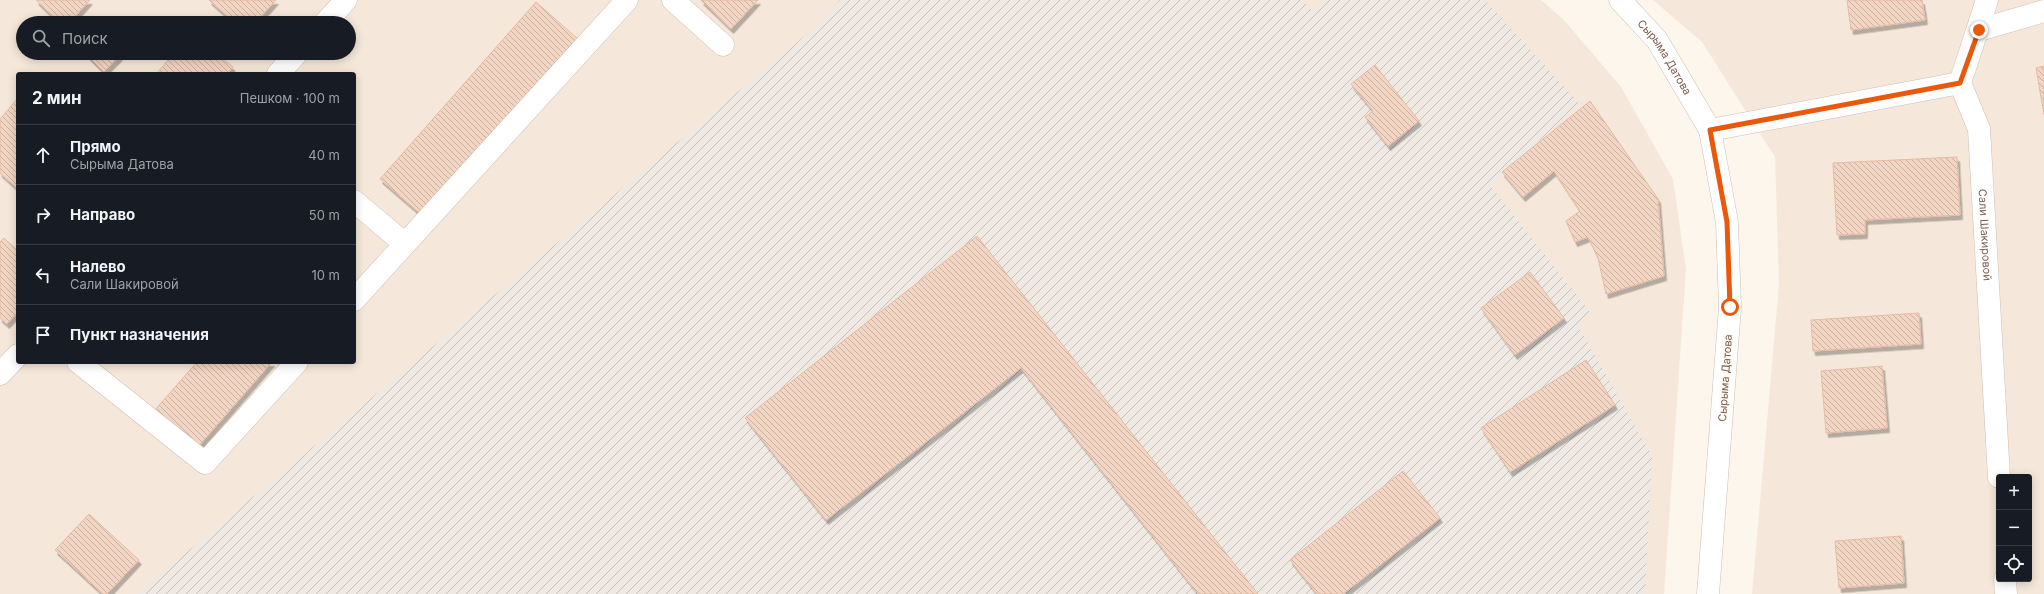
<!DOCTYPE html>
<html lang="ru">
<head>
<meta charset="utf-8">
<style>
	:root { --surface:#171b24; --page:#242831; --text:#f1f3f6; --muted:#9ea1a6; --line:#363941 }
	body { margin:0; font-family:Inter,sans-serif; background:var(--page); color:var(--text) }
	.controls { position:absolute; right:12px; bottom:12px; display:grid; overflow:hidden; border-radius:4px; box-shadow:0 2px 10px #0003 }
	.controls button { width:36px; height:36px; display:grid; place-items:center; padding:0; border:0; border-bottom:1px solid var(--line); background:var(--surface); color:var(--text); font:20px sans-serif }
	.stop { position:absolute; width:12px; height:12px; margin:-9px; border:3px solid #ea580c; border-radius:50%; background:#fff }
	.stop.end { background:#ea580c; border-color:#fff; box-shadow:0 1px 4px #0008 }
	.list { margin:0; padding:0; list-style:none }
	h2 { display:flex; justify-content:space-between; align-items:center; height:52px; margin:0; padding:0 16px; font-size:17px }
	h2 small { font-size:13px; font-weight:400; color:var(--muted) }
	.list li { display:grid; grid-template-columns:26px 1fr auto; gap:12px; align-items:center; box-sizing:border-box; height:60px; padding:0 16px; border-top:1px solid var(--line) }
	.list b { display:block; font-size:15px; white-space:nowrap }
	.list p { margin:0; font-size:13px; white-space:nowrap; color:var(--muted) }
	.list em { font-size:13px; font-style:normal; color:var(--muted) }
	.icon { flex:none; width:22px; height:22px; fill:none; stroke:currentColor; stroke-width:2; stroke-linecap:round; stroke-linejoin:round }
	.map { position:relative; flex:none; width:2044px; height:594px; overflow:hidden }
	.search { position:absolute; background:var(--surface); box-shadow:0 2px 10px #0003; left:16px; top:16px; width:340px; height:44px; display:flex; align-items:center; gap:10px; box-sizing:border-box; padding:0 14px; border-radius:22px; color:var(--muted); font-size:15px }
	.panel { position:absolute; background:var(--surface); box-shadow:0 2px 10px #0003; left:16px; top:72px; width:340px; height:292px; border-radius:4px }
	.map>svg:first-child { display:block }
	.residential { fill:#f5e8da; fill-rule:evenodd }
	.industrial { fill:url(#industrial-furrows) }
	.building { fill:url(#building-back-hatch); stroke:#e6bba3; filter:url(#shadow) }
	.lines { fill:none; stroke-linecap:round; stroke-linejoin:round }
	.minor-casing { stroke:#d1beb0; stroke-width:23 }
	.minor { stroke:#fff; stroke-width:22 }
	.route { stroke:#ea580c; stroke-width:5 }
	.labels { text-anchor:middle; stroke-width:3; stroke-linejoin:round; paint-order:stroke }
	.street-label { font-size:11px; fill:#7a5c4d; stroke:#fffaf3 }
</style>
</head>
<body>
<div class="map">
<svg width="2044" height="594" viewBox="0 0 2044 594">
	<defs>
		<pattern id="industrial-furrows" width="10" height="10" patternUnits="userSpaceOnUse"><rect width="10" height="10" fill="#efe9e4"/><path d="M-1 1l2-2M0 10L10 0M9 11l2-2" fill="none" stroke="#c7c0bb"/></pattern>
		<pattern id="building-back-hatch" width="6" height="6" patternUnits="userSpaceOnUse"><rect width="6" height="6" fill="#f3d5c3"/><path d="M-1 5l2 2M0 0l6 6M5-1l2 2" fill="none" stroke="#cab0a1"/></pattern>
		<filter id="shadow"><feDropShadow dx="2.5" dy="4.5" stdDeviation="0" flood-color="#0004"/></filter>
	</defs>
	<rect width="100%" height="100%" fill="#fdf6ec"/>
	<path class="residential" d="M0,0H1541L1564,20L1621,87L1673,179L1686,269L1664,594H0ZM23,23H349V53H23ZM18,74H354V362H18Z
		M1653,0H2044V594H1752L1779,284L1775,157L1702,42ZM1999,477H2029V579H1999Z"/>
	<path class="industrial" d="M840,0H1302L1312,10L1327,0H1485L1580,104L1490,185L1590,312L1577,324L1652,456L1645,594H137L813,29Z"/>
	<path class="building" d="M36,0H90L69,23H60Z
		M209,0H276L255,23H235Z
		M701,0H758L731,29Z
		M1847,0H1922L1925,20L1851,30Z
		M536,2L578,39L423,216L380,179Z
		M85,53H117L120,56L104,72Z
		M174,53H216L233,67L227,74H156Z
		M1375,65L1419,121L1388,146L1365,117L1373,111L1351,84Z
		M2044,66V115L2036,68Z
		M18,98V189L0,173V119Z
		M1590,101L1658,199L1664,276L1606,294L1598,258L1588,237L1575,242L1566,221L1580,211L1554,171L1523,197L1502,172Z
		M1957,157L1960,215L1865,220V234L1837,235L1833,163Z
		M977,236L1258,594H1198L1021,368L826,520L745,418Z
		M4,238L18,251V312L7,324L0,318V242Z
		M1530,272L1564,318L1515,355L1481,308Z
		M1919,313L1921,344L1813,351L1811,320Z
		M1586,360L1615,405L1510,472L1481,428Z
		M197,362H272L196,449L154,411Z
		M1882,366L1887,428L1826,433L1821,371Z
		M1403,471L1440,518L1343,594H1317L1290,560Z
		M89,514L139,560L107,594H103L55,550Z
		M1901,536L1904,583L1839,588L1835,541Z"/>
	<g class="lines">
		<defs>
			<g id="minor">
				<path d="M673,0L723,45"/>
				<path id="s1" d="M1620,0L1657,40L1710,130L1727,222L1730,307L1708,594"/>
				<path id="s2" d="M1987,0L1960,83L1979,129L1999,477"/>
				<path d="M325,23L346,0"/>
				<path d="M1979,30L2044,11"/>
				<path d="M278,74L297,53"/>
				<path d="M1710,130L1960,83"/>
				<path d="M354,201L405,244"/>
				<path d="M354,300L627,0"/>
				<path d="M78,362L205,463L297,362"/>
				<path d="M0,374L18,355"/>
				<path d="M2005,579L2006,594"/>
			</g>
		</defs>
		<use href="#minor" class="minor-casing"/>
		<use href="#minor" class="minor"/>
	</g>
	<g class="lines">
		<path class="route" d="M1730,307L1727,222L1710,130L1960,83L1979,30"/>
	</g>
	<g class="labels">
		<g class="street-label">
			<text dy="4" stroke="none"><textPath href="#s1" startOffset="73">Сырыма Датова</textPath></text>
			<text dy="4" stroke="none"><textPath href="#s2" startOffset="243">Сали Шакировой</textPath></text>
			<text transform="translate(1725 378) rotate(-86)" y="4">Сырыма Датова</text>
		</g>
	</g>
</svg>
<div class="controls">
<button>+</button>
<button>−</button>
<button><svg class="icon" aria-label="locate" viewBox="0 0 24 24"><circle cx="12" cy="12" r="6"/><path d="M12 2v4M12 18v4M2 12h4M18 12h4"/></svg></button>
</div>
<div class="stop" style="left:1730px;top:307px"></div>
<div class="stop end" style="left:1979px;top:30px"></div>
<div class="search"><svg class="icon" aria-label="search" viewBox="0 0 24 24"><circle cx="10" cy="10" r="6"/><path d="M15 15l6 6"/></svg>Поиск</div>
<section class="panel">
<h2>2 мин<small>Пешком · 100 m</small></h2>
<ul class="list">
<li><svg class="icon" aria-label="ahead" viewBox="0 0 24 24"><path d="M12 20V5M6 11l6-6 6 6"/></svg><div><b>Прямо</b><p>Сырыма Датова</p></div><em>40 m</em></li>
<li><svg class="icon" aria-label="right" viewBox="0 0 24 24"><path d="M7 20v-9h11M14 6l5 5-5 5"/></svg><div><b>Направо</b></div><em>50 m</em></li>
<li><svg class="icon" aria-label="left" viewBox="0 0 24 24"><path d="M17 20v-9H6M10 6l-5 5 5 5"/></svg><div><b>Налево</b><p>Сали Шакировой</p></div><em>10 m</em></li>
<li><svg class="icon" aria-label="arrive" viewBox="0 0 24 24"><path d="M6 21V4h12l-3 4 3 4H6"/></svg><div><b>Пункт назначения</b></div></li>
</ul>
</section>
</div>
</body>
</html>
